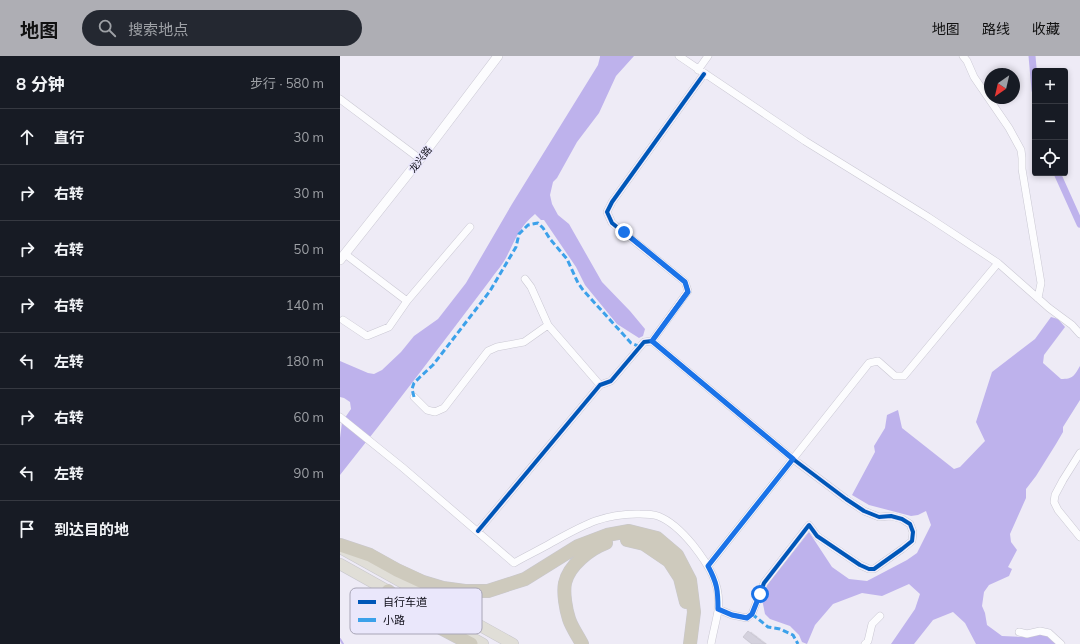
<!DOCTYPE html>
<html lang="zh">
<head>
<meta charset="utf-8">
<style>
	:root { --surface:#171b24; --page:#242831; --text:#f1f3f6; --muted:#9ea1a6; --line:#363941; --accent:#aeaeb4 }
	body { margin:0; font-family:Mulish,"Noto Sans SC",sans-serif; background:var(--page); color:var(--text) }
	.controls { position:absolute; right:12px; top:12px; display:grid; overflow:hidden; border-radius:4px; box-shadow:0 2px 6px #0003 }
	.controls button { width:36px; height:36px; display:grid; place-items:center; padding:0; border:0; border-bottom:1px solid var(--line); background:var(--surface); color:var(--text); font:20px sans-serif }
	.compass { position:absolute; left:644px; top:12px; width:36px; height:36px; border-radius:50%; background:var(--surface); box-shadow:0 2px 6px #0003; rotate:214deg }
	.stop { position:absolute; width:12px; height:12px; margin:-9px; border:3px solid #1a73e8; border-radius:50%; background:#fff }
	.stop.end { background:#1a73e8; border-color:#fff; box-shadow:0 1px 4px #0008 }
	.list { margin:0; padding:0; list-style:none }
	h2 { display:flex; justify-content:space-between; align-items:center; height:52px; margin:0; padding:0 16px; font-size:17px }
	h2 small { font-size:13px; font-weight:400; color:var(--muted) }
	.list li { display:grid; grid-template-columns:26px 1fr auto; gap:12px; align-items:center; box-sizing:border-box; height:56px; padding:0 16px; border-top:1px solid var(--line) }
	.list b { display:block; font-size:15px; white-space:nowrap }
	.list em { font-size:13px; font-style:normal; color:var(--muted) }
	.icon { flex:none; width:22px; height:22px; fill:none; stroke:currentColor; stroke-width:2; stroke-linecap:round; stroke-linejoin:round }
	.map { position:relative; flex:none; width:740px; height:588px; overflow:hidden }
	header { display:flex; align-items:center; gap:24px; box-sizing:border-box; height:56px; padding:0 20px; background:var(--accent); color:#111 }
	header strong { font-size:19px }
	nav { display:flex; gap:22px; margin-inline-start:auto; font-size:14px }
	.search { width:280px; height:36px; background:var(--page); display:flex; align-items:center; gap:10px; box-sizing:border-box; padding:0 14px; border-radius:22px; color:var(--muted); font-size:15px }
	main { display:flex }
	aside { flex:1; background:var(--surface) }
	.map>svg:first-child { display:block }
	.water { fill:#beb2ec }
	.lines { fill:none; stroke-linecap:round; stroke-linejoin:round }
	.stream { stroke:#beb2ec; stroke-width:2 }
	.canal { stroke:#beb2ec; stroke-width:7 }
	.building { fill:#d4d1dd; stroke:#ccc9d4; filter:url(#shadow) }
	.minor-casing { stroke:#cac8d3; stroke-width:8 }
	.tertiary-casing { stroke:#cac8d3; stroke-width:10 }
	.primary-casing { stroke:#c8c7cd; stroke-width:12 }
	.motorway-casing { stroke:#c8c7cd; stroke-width:14 }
	.minor { stroke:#fcfcfe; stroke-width:7 }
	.tertiary { stroke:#fcfcfe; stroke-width:9 }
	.primary { stroke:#e0ded7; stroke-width:11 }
	.motorway { stroke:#cecabd; stroke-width:13 }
	.quiet { stroke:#3ca1ea; stroke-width:3; stroke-dasharray:6 3; stroke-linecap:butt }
	.cycleway-casing { stroke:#eae7fb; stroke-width:6 }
	.cycleway { stroke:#0057b8; stroke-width:4 }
	.route { stroke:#1a73e8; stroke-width:5 }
	.labels { text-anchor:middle; stroke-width:3; stroke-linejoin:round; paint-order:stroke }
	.street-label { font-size:10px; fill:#0d0c16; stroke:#eae7fb }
	.key { fill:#eae7fb; stroke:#a8a5b6; stroke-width:1 }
	.key-label { font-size:11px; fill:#0d0c16 }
</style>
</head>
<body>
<header>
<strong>地图</strong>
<div class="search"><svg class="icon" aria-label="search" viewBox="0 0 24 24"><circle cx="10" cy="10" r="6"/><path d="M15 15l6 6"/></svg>搜索地点</div>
<nav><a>地图</a><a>路线</a><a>收藏</a></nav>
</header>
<main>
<aside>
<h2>8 分钟<small>步行 · 580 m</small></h2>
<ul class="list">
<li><svg class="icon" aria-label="ahead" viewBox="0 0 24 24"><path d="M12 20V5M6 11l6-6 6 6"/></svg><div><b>直行</b></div><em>30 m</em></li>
<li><svg class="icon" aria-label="right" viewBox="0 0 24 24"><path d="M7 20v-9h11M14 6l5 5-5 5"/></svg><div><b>右转</b></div><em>30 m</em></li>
<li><svg class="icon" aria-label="right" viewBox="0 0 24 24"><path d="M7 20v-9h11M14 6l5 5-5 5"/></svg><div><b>右转</b></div><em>50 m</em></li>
<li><svg class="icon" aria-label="right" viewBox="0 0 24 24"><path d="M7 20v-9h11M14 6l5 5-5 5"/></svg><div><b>右转</b></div><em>140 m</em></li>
<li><svg class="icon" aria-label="left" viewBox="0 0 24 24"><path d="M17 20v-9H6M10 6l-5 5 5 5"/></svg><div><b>左转</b></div><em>180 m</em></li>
<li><svg class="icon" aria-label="right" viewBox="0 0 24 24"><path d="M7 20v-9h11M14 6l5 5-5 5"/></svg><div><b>右转</b></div><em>60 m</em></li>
<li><svg class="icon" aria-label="left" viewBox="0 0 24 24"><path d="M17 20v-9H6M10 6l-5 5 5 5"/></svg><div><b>左转</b></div><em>90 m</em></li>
<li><svg class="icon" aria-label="arrive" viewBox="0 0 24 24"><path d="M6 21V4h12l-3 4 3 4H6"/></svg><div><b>到达目的地</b></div></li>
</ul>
</aside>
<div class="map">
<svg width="740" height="588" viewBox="0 0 740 588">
	<defs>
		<filter id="shadow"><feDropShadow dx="2.5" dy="1.5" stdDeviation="0" flood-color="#0004"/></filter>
	</defs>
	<rect width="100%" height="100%" fill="#eeebf6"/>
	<path class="water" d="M260,0H294L276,20L259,57L237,86L217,122L213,126L210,139L212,148L218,159L229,168L262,226L290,255L305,273L303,280L299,282L277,268L245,229L236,211L204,164H201L195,158C180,170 175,184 167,200C163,208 156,216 151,223C101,289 51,355 0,419V382L2,366L11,353L10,346L4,342L0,341V305L28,317L34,318L42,314L61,296L74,280L98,263L126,227L172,148L258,9L260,1Z
		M711,261L718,263L725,271L704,299L703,307L721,323C733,323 734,320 740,310V344L723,371V376L716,388L696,420L686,433V442L670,478L671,486L677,494L668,511L672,513L669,520L649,529L644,536L642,550L645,557L647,569L662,580L684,581L700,577L707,579L716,588H636L625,567L613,556L593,564L574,588H551L575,553L580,538L569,528L542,540L522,537L493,548L475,569L467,588L462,586L459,579L450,570L430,563L425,558L422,543L427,529L469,476L492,511L509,523L527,525L567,504L577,497L591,469L586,455L578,459L571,460L529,449L512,439L535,396L534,390L545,372L547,359L558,354L562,372L614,413L620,411L645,385L636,366L652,316L695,283Z"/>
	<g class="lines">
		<path class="stream" d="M0,583L3,588"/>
		<path class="canal" d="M692,0L695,34
			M717,117L740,168"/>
	</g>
	<path class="building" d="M408,575L425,588H412L403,581Z"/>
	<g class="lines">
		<defs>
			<path id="minor" d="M339,0L465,85L588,161L658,207L709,252L732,269L740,278
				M623,0L627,5L634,21L669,72L681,94L682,102V113L701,227L698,242
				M358,14L368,0
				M0,43L80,103
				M5,198L67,245L130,171
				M185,223L191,231L208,269
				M3,264L27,280L49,271L67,245
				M312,285L453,403L506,443L524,455L539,461L551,460L562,463L570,468L573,476L572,485L562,493L534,513H529L520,509L477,480L469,469L424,527L412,558L407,562L392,559L378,553
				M74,341L87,354L95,356L104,352L148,295L157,291L184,286L208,269L260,329
				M0,361L62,411L174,507C186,500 199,494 211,487C242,470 263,457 300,458C305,458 312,458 318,460C331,465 344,478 353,489C368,508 382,529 378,555C376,566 373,577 371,588
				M740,397L723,424L715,439L714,446L718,454L740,481
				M138,475L260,329L271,325L304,286L312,285L348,235L345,226L272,167L267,156L272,146L364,18
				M368,510L529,307L538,305L555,320H564L658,207
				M679,576L687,578L700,575L709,577L721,588
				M525,588L528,585L532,568L540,560"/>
			<path id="tertiary" d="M0,204L80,103L158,0"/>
			<path id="primary" d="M4,494L173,588
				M0,508L143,588"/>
			<path id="motorway" d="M287,484L304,488L329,505L340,522L346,546
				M0,489L30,499L57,514L83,526L103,532L125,535H148L185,523L238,490L267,479L289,475L317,482L337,499L350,524L354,556L350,588
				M48,535L80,561L131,588
				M242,588C238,580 232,572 229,563C226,554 223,537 225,527C229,509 250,493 266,487"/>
		</defs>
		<use href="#minor" class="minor-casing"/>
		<use href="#tertiary" class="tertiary-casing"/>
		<use href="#primary" class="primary-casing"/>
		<use href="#motorway" class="motorway-casing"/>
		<use href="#minor" class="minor"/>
		<use href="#tertiary" class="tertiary"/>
		<use href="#primary" class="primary"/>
		<use href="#motorway" class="motorway"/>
		<path class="quiet" d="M74,341L72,333L74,327L80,321L93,309L150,235L176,191L179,178L188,169L198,167L203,172L210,183L227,203L238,227L243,234L291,287L300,291
			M412,558L428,571L440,573L453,579L458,588"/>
		<defs>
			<path id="cycleway" d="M312,285L453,403L506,443L524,455L539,461L551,460L562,463L570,468L573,476L572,485L562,493L534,513H529L520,509L477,480L469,469L424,527L412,558L407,562L392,559L378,553
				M138,475L260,329L271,325L304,286L312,285L348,235L345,226L272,167L267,156L272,146L364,18"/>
		</defs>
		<use href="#cycleway" class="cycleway-casing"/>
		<use href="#cycleway" class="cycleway"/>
	</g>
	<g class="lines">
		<path class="route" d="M284,176L345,226L348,236L312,285L453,403L368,510C377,527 378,534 378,553L392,559L407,562L412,558L420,538"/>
	</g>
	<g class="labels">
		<g class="street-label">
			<text transform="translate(80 103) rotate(-52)" y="4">龙兴路</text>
		</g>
	</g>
	<rect x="10" y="532" width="132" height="46" rx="6" class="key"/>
	<rect x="18" y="544" width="18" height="4" fill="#0057b8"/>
	<rect x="18" y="562" width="18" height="4" fill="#3ca1ea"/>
	<g class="key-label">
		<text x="43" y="550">自行车道</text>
		<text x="43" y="568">小路</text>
	</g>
</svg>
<div class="controls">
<button>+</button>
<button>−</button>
<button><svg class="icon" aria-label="locate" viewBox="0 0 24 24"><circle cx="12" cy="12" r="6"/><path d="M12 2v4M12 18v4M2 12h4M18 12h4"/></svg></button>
</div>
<svg class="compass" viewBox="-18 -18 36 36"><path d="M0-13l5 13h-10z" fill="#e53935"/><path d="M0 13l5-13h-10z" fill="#9ea1a6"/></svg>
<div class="stop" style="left:420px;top:538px"></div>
<div class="stop end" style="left:284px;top:176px"></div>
</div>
</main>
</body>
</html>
